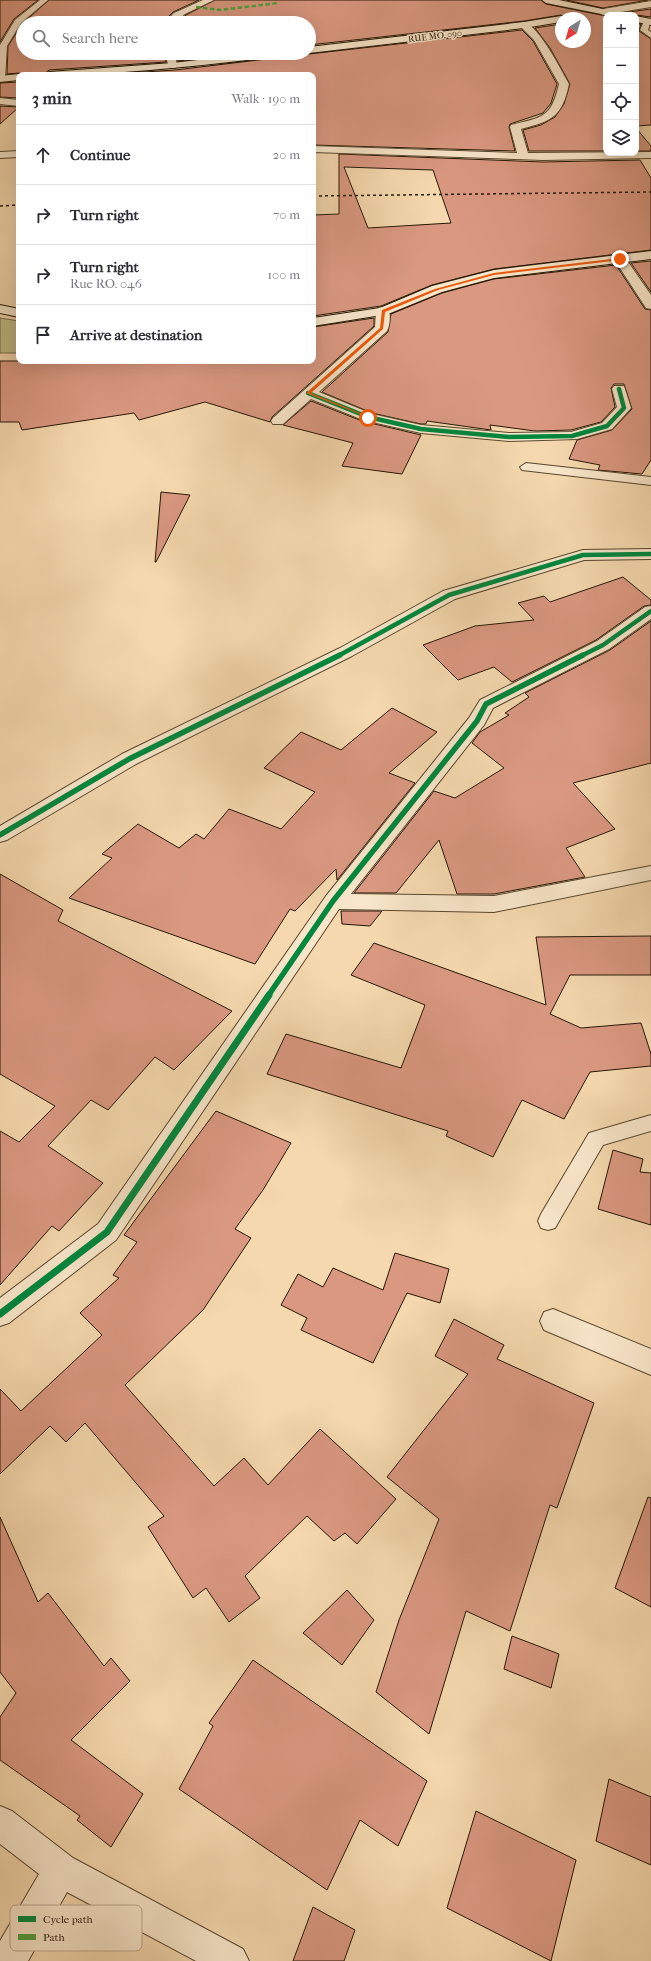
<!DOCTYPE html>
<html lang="en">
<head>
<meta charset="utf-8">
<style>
	:root { --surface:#fff; --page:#f2f2f3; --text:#2b2b33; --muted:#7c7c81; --line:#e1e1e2 }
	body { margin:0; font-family:"IM FELL French Canon",serif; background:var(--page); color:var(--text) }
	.controls { position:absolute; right:12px; top:12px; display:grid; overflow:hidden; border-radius:8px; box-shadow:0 4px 16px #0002 }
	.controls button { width:36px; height:36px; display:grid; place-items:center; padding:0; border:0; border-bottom:1px solid var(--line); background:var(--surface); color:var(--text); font:20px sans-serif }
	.compass { position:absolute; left:555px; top:12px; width:36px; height:36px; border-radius:50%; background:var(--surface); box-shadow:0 4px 16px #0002; rotate:217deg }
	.stop { position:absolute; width:12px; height:12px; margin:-9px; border:3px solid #ea580c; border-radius:50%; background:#fff }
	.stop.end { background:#ea580c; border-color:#fff; box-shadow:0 1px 4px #0008 }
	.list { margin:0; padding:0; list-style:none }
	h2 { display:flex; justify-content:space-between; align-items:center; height:52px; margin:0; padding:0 16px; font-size:17px }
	h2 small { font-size:13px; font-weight:400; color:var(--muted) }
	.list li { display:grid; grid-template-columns:26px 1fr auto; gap:12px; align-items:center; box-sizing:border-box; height:60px; padding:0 16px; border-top:1px solid var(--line) }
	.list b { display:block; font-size:15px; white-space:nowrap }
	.list p { margin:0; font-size:13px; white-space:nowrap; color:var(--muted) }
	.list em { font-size:13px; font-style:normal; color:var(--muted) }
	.icon { flex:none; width:22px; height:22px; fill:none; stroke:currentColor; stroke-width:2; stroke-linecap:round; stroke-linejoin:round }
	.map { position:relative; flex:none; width:651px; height:1961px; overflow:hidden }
	.search { position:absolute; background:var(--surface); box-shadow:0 4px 16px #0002; left:16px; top:16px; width:300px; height:44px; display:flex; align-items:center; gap:10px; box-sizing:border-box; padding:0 14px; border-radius:22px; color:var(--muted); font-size:15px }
	.panel { position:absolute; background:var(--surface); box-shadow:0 4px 16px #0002; left:16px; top:72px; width:300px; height:292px; border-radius:8px }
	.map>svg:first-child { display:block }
	.green { fill:#c0bd87; stroke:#726a46 }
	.building { fill:#da9881; stroke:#251704; fill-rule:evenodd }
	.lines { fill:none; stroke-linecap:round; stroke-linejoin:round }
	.lane-casing { stroke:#59472e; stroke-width:2 }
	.street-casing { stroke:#59472e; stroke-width:2 }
	.secondary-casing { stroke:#251704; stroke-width:2 }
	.lane { fill:#f8e6ca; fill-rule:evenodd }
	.street { fill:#f8e6ca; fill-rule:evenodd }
	.secondary { fill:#f8e6ca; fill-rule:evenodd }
	.rail { stroke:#251704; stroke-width:1.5; stroke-dasharray:3 3; stroke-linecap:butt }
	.quiet { stroke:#50a13d; stroke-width:2.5; stroke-dasharray:4.5 2.5; stroke-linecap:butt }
	.cycleway-far2-casing { stroke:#f8e6ca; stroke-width:6 }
	.cycleway-far1-casing { stroke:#f8e6ca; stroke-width:8 }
	.cycleway-casing { stroke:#f8e6ca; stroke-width:10 }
	.cycleway-far2 { stroke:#00873e; stroke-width:4.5 }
	.cycleway-far1 { stroke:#00873e; stroke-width:5.5 }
	.cycleway { stroke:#00873e; stroke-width:7 }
	.route { fill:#ea580c }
	.labels { text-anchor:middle; stroke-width:3; stroke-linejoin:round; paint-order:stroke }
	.far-street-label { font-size:9px; fill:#251704; stroke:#f8e6ca }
	.key { fill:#f8e6ca; stroke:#b9a88f; stroke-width:1 }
	.key-label { font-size:11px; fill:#251704 }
</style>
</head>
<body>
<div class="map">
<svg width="651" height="1961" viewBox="0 0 651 1961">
	<rect width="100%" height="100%" fill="#f5d8ae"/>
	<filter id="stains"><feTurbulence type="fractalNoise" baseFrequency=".005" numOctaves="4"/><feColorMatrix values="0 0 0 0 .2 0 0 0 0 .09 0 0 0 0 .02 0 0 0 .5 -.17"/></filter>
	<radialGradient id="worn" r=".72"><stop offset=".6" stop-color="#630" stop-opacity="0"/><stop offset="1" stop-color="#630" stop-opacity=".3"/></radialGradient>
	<path class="green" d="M0,318L19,321V353H0Z"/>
	<path class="building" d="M0,0H38L14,19L0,42Z
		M49,0H199L173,12L162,23H23Z
		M215,0H541L546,4L606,16V151H529L523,130L541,125L555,117L564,104L570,84L550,48L535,28L561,24V42H585V18H566L561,15L524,21L309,45V23H176L186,15Z
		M566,0H648L603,8Z
		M651,9V17L636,15H623L622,13Z
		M23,23V53H164L166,62L49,70L43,75H24L19,73L7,74L8,46Z
		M636,24H641L639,31L651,39V125L636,126Z
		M522,30L533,41L557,84L551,103L543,113L510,124L509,127L515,151L313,145V75H99L175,70L283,57L289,53L309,54Z
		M177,53H245L178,61Z
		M19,82V98L0,97V83Z
		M0,106L19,107L0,124Z
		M636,128L651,146V151H636Z
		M339,154L543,162L640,160L651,178V250L494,269L432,285L381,306L313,316V215L339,214ZM344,167L433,170L451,223L368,228Z
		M651,261V292L631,263Z
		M616,265L645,309L651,310V460L642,474L598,470L600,465L569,459L577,440L612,430L632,409L624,384H614L611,388L615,407L601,422L571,430L535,431L490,425L491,430L427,421L426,424H421L372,413L322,392L388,332L391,314L442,293L494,279Z
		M374,318V326L272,417L270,422L205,402L139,420L134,413L22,430L19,422H0V361H313V327Z
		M311,401L362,421L421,435L402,474L342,466L353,443L283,425Z
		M161,492L190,495L156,562H155Z
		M623,577L651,600V605L644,606L596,640L512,682L494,667L458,680L423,645L475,626L534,620L518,603L544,596L550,602Z
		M651,621V763L573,783L615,829L566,848L585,877L494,894H457L439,840L396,893H354L434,791L455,798L504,768L472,743L480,732L509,715L505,713L529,697L525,693L610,650Z
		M392,708L437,732L389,773L415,783L337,880L336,869L295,911L290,909L255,964L69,898L112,858L102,854L138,824L179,848L196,834L204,839L229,809L281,829L315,792L264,768L301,732L341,750Z
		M0,874L63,910L58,921L232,1011L174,1070L155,1057L108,1110L91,1100L48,1146L103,1183L59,1231L52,1226L0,1285V1131L19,1142L55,1106L0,1074Z
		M341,911H382L370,926L342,924Z
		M651,936V975H570L550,1014L581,1028L641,1023L651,1054V1066L590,1072L564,1119L522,1100L493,1157L446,1136L448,1131L267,1074L286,1034L401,1068L425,1005L351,975L374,943L546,1005L536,937Z
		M216,1111L291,1143L263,1190L235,1229L251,1238L203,1310L125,1385L214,1486L244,1458L268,1485L320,1429L396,1499L357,1544L345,1533L334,1541L307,1516L245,1576L260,1598L229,1622L206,1588L193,1598L148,1527L164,1516L85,1423L66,1442L50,1426L0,1474V1389L21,1411L102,1335L80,1313L119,1278L113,1275L137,1242L124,1235Z
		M613,1150L643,1159L640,1172L651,1173V1225L598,1209Z
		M395,1253L449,1269L440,1303L407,1293L373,1363L301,1330L307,1318L281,1305L298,1274L323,1287L333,1268L383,1290Z
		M454,1319L504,1345L497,1359L594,1403L557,1508L550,1505L510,1631L466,1611L429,1734L376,1692L399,1620L439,1519L387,1477L468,1374L435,1356Z
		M648,1497L651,1498V1607L615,1588Z
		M0,1517L38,1602L48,1593L104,1666L111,1658L130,1681L71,1740L143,1794L111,1847L77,1820L80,1816L0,1760V1717L16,1693L0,1672Z
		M347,1590L374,1620L342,1665L303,1633Z
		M512,1636L559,1654L551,1688L504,1669Z
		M253,1660L427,1781L398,1846L360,1820L327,1890L179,1789L213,1726L209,1723Z
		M609,1779L651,1797V1865L596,1841Z
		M476,1811L576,1860L551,1961L447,1908Z
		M313,1907L355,1930L344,1961H293Z"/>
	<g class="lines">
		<defs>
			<path id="lane" d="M40,0H48L21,23L7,46L5,79L0,81V45L15,20Z
				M645,19L651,20L648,30L651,32V38L640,30Z
				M526,463L651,477V485L522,470L520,467Z
				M651,1115V1131L603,1145L555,1228L548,1230L541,1228L538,1221L541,1214L589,1133Z"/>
			<path id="street" d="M203,0H214L185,14L174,23H164L174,13Z
				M651,1V7L603,15L598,12L603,9Z
				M524,22C539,26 561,70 569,84C562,117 552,121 521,129L528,153L651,152V158L543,160L313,152V146L517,153L510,127L511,125C543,117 551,118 559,84L534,40L519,25Z
				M165,53H175L177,66L175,68H169Z
				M0,98L19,100V106L0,104Z
				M19,151V157L0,158V152Z
				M620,255L624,256L651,295V309L646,308L614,259Z
				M383,307L388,308C391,313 390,326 387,331L319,392L372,414L421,425L509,433L571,432L602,423L617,407L612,389L614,386H624L631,408L612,429L577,439L509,441L421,433L363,420L311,399L283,424H273L271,421L273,418L375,327L376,311L378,308Z
				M651,549V559L584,560L455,599L352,656L136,764L7,840L0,842V826L122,754L340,648L443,591L583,550Z
				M651,606V619L609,649L493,708L484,725L351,894L494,896L651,866V880L494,912L339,909L116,1240L9,1323L0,1326V1298L98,1224L326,896L469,718L480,700L597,641L645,607Z
				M553,1309L651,1349V1375L544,1330L540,1321L544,1312Z
				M0,1806L12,1811L73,1858L243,1949L249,1961H196L67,1892L28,1961H0V1941L39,1874L0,1844Z"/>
			<path id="secondary" d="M542,0H559L617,12L622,15H606L546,3Z
				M561,16L565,18H561V22L524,28L309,53V47L524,22Z
				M636,16L651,19V25L636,22Z
				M258,53H288L283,56C203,65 124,75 44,75L49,72L172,63Z
				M19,74L23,75H19V80L0,82V76Z
				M651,251V259L494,278L442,292L388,314L313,326V318L380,308L432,286L494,270Z
				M0,305L19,309V317L0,313Z"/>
		</defs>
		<use href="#lane" class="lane-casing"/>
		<use href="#street" class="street-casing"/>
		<use href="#secondary" class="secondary-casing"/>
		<use href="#lane" class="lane"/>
		<use href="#street" class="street"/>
		<use href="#secondary" class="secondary"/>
		<path class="rail" d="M313,196L651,192
			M0,206L19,205"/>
		<path class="quiet" d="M196,7L220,10L278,3"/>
		<defs>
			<path id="cycleway-far2" d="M308,393L368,417L421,429L509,437L572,436L607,426L624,408L619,389
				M338,656L449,595L583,555L651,554
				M581,656L603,645L651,611"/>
			<path id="cycleway-far1" d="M0,835L129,759L340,655
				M268,996L333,901L477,721L486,704L583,655"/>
			<path id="cycleway" d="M0,1314L107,1232L269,995"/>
		</defs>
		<use href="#cycleway-far2" class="cycleway-far2-casing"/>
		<use href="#cycleway-far1" class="cycleway-far1-casing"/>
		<use href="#cycleway" class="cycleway-casing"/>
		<use href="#cycleway-far2" class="cycleway-far2"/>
		<use href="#cycleway-far1" class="cycleway-far1"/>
		<use href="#cycleway" class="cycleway"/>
	</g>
	<path class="route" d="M620,258L621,260L494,275L438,290L385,312L383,329L311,393L370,417V418L306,393L380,328L382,310L435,289L494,273Z"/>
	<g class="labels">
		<g class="far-street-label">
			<text transform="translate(435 36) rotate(-7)" y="3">RUE MO. 090</text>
		</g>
	</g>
	<rect x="10" y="1905" width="132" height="46" rx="6" class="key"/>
	<rect x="18" y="1916" width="18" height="6" fill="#00873e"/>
	<rect x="18" y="1934" width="18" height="6" fill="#50a13d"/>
	<g class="key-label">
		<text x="43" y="1923">Cycle path</text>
		<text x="43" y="1941">Path</text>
	</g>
	<rect width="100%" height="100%" filter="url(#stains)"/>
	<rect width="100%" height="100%" fill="url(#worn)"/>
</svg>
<div class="controls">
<button>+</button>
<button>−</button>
<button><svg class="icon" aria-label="locate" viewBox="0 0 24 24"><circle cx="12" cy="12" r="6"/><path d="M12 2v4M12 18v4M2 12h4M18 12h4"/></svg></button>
<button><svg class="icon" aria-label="layers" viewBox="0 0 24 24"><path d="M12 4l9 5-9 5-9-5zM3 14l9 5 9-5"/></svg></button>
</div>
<svg class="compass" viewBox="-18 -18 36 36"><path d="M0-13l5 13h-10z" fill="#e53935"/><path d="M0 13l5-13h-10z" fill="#7c7c81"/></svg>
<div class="stop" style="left:368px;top:418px"></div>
<div class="stop end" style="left:620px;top:259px"></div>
<div class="search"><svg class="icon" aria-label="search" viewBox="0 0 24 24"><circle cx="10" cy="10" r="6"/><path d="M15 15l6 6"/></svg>Search here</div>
<section class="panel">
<h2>3 min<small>Walk · 190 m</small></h2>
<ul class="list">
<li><svg class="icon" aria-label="ahead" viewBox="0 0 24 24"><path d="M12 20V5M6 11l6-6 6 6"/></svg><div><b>Continue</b></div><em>20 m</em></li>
<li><svg class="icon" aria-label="right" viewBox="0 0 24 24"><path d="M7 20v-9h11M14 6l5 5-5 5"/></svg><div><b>Turn right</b></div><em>70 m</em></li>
<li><svg class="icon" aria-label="right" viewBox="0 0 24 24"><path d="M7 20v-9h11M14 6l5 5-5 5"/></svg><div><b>Turn right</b><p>Rue RO. 046</p></div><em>100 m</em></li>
<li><svg class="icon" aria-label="arrive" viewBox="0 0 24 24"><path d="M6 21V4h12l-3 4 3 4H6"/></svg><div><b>Arrive at destination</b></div></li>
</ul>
</section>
</div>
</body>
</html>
